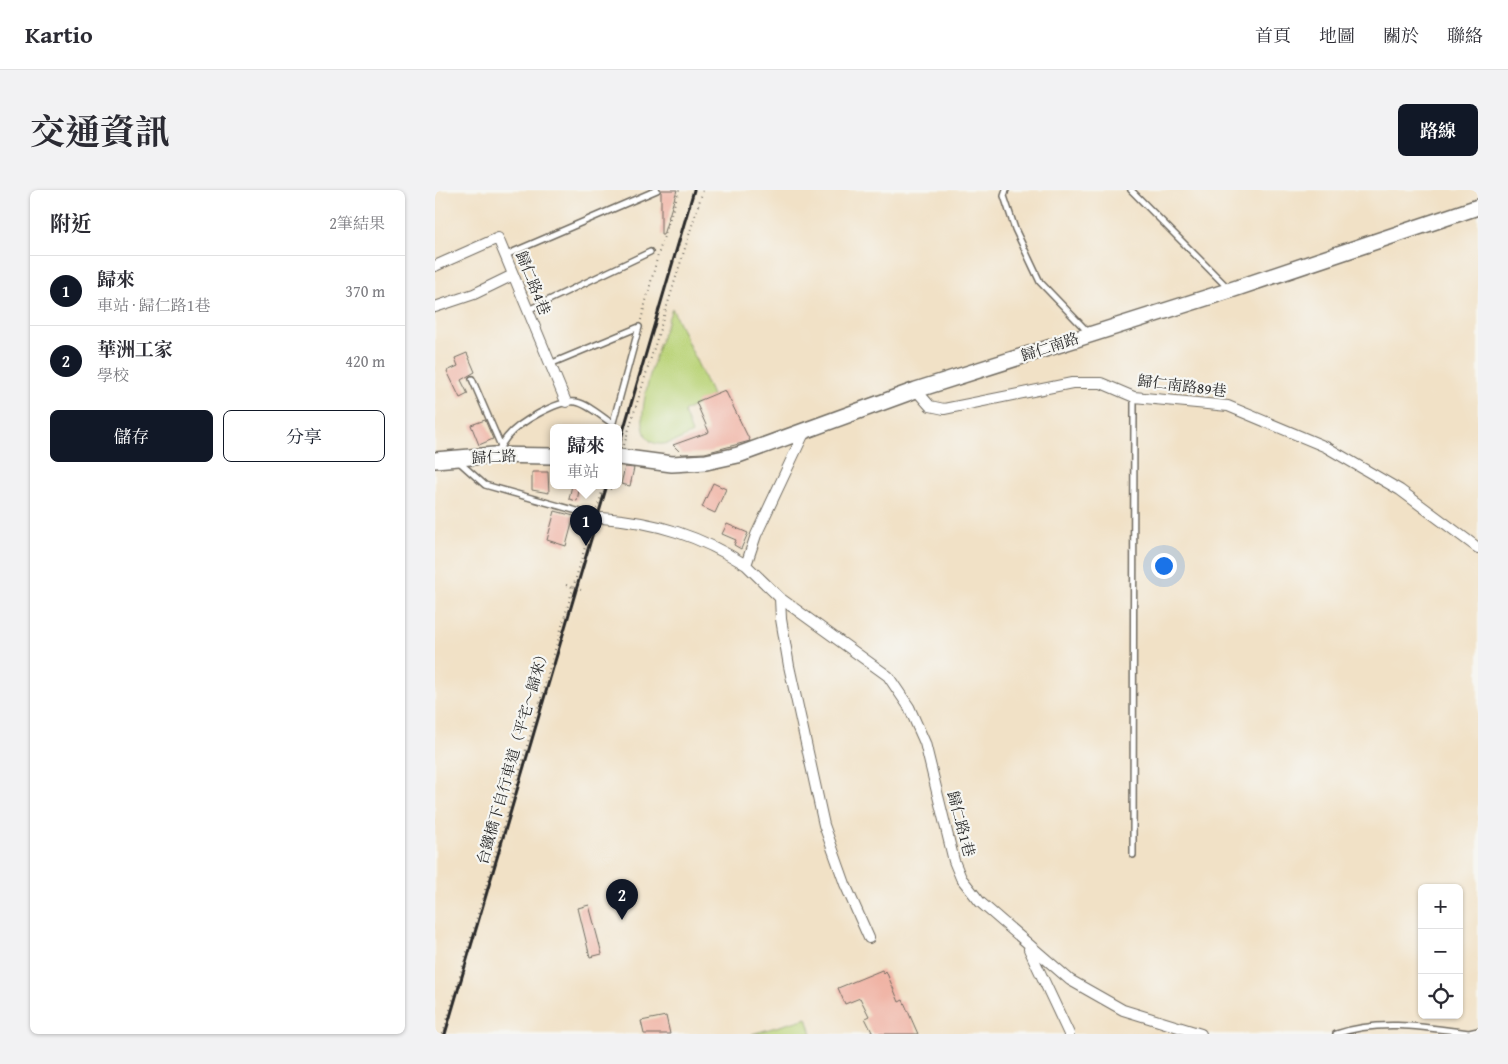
<!DOCTYPE html>
<html lang="zh-TW">
<head>
<meta charset="utf-8">
<style>
	:root { --surface:#fff; --page:#f2f2f3; --text:#2b2b33; --muted:#7c7c81; --line:#e1e1e2; --accent:#111827 }
	body { margin:0; font-family:"Gentium Book Plus","Noto Serif TC",serif; background:var(--page); color:var(--text) }
	.controls { position:absolute; right:15px; bottom:15px; display:grid; overflow:hidden; border-radius:8px; box-shadow:0 1px 4px #0004 }
	.controls button { width:45px; height:45px; display:grid; place-items:center; padding:0; border:0; border-bottom:1px solid var(--line); background:var(--surface); color:var(--text); font:25px sans-serif }
	.you { position:absolute; left:728px; top:375px; width:18px; height:18px; margin:-12px; border:4px solid #fff; border-radius:50%; background:#1a73e8; box-shadow:0 0 0 8px #1a73e833 }
	.badge { display:grid; place-items:center; width:32px; height:32px; border-radius:50%; background:var(--accent); color:#fff; font-size:16px; font-weight:700 }
	.pin { position:absolute; translate:-50% -41px; filter:drop-shadow(0 1px 2px #0008) }
	.pin::after { content:''; position:absolute; top:26px; width:18px; height:15px; background:inherit; clip-path:polygon(0 0,100% 0,50% 100%) }
	.popup { position:absolute; left:115px; top:234px; width:72px; height:65px; box-sizing:border-box; display:grid; place-content:center; border-radius:8px; background:var(--surface); filter:drop-shadow(0 1px 4px #0005); font-size:16px; white-space:nowrap; color:var(--muted) }
	.popup b { font-size:19px; color:var(--text) }
	.popup::after { content:''; position:absolute; left:50%; top:100%; margin-left:-10px; border:10px solid transparent; border-top-color:var(--surface) }
	.list { margin:0; padding:0; list-style:none }
	h2 { display:flex; justify-content:space-between; align-items:center; height:65px; margin:0; padding:0 20px; font-size:21px }
	h2 small { font-size:16px; font-weight:400; color:var(--muted) }
	.list li { display:grid; grid-template-columns:32px 1fr auto; gap:15px; align-items:center; box-sizing:border-box; height:70px; padding:0 20px; border-top:1px solid var(--line) }
	.list b { display:block; font-size:19px; white-space:nowrap }
	.list p { margin:0; font-size:16px; white-space:nowrap; color:var(--muted) }
	.list em { font-size:16px; font-style:normal; color:var(--muted) }
	.actions { display:flex; gap:10px; padding:15px 20px }
	.actions a { flex:1; padding:11px 0; border:1px solid var(--accent); border-radius:8px; text-align:center; font-size:18px; color:var(--accent) }
	.actions .main { background:var(--accent); color:#fff }
	.icon { flex:none; width:28px; height:28px; fill:none; stroke:currentColor; stroke-width:2; stroke-linecap:round; stroke-linejoin:round }
	.map { position:relative; flex:none; width:1043px; height:844px; overflow:hidden; border-radius:8px }
	header { display:flex; align-items:center; gap:30px; box-sizing:border-box; height:70px; padding:0 25px; background:var(--surface); border-bottom:1px solid var(--line) }
	header strong { font-size:24px }
	nav { display:flex; gap:28px; margin-inline-start:auto; font-size:18px }
	.intro { display:flex; align-items:center; justify-content:space-between; box-sizing:border-box; height:120px; padding:0 30px }
	h1 { margin:0; font-size:35px }
	.button { padding:12px 22px; border-radius:8px; background:var(--accent); color:#fff; font-size:18px; font-weight:700 }
	main { display:flex; gap:30px; padding:0 30px }
	aside { flex:1; background:var(--surface); border-radius:8px; box-shadow:0 1px 4px #0004 }
	.map>svg:first-child { display:block }
	.green { fill:#bbd47a; stroke:#738052 }
	.building { fill:#f0b3a4 }
	.lines { fill:none; stroke-linecap:round; stroke-linejoin:round }
	.lane-casing { stroke:#706b61; stroke-width:8 }
	.street-casing { stroke:#706b61; stroke-width:12 }
	.secondary-casing { stroke:#706b61; stroke-width:18 }
	.path { stroke:#706b61; stroke-width:2; stroke-dasharray:1 4; stroke-linecap:butt }
	.lane { stroke:#fff; stroke-width:5 }
	.street { stroke:#fff; stroke-width:10 }
	.secondary { stroke:#fff; stroke-width:15 }
	.rail { stroke:#2b2b2b; stroke-width:3 }
	.labels { text-anchor:middle; stroke-width:4.5; stroke-linejoin:round; paint-order:stroke }
	.street-label { font-size:15px; fill:#2b2b2b; stroke:#f6f6f2 }
</style>
</head>
<body>
<header>
<strong>Kartio</strong>
<nav><a>首頁</a><a>地圖</a><a>關於</a><a>聯絡</a></nav>
</header>
<div class="intro"><h1>交通資訊</h1><a class="button">路線</a></div>
<main>
<aside>
<h2>附近<small>2筆結果</small></h2>
<ul class="list">
<li><span class="badge">1</span><div><b>歸來</b><p>車站 · 歸仁路1巷</p></div><em>370 m</em></li>
<li><span class="badge">2</span><div><b>華洲工家</b><p>學校</p></div><em>420 m</em></li>
</ul>
<div class="actions"><a class="main">儲存</a><a>分享</a></div>
</aside>
<div class="map">
<svg width="1043" height="844" viewBox="0 0 1043 844">
	<rect width="100%" height="100%" fill="#f6f6f2"/>
	<filter id="ink" filterUnits="userSpaceOnUse"><feTurbulence type="fractalNoise" baseFrequency=".02" numOctaves="2"/><feDisplacementMap in="SourceGraphic" scale="10" xChannelSelector="R" yChannelSelector="G"/><feConvolveMatrix kernelMatrix="1 2 1 2 8 2 1 2 1" color-interpolation-filters="sRGB"/></filter>
	<filter id="wash" filterUnits="userSpaceOnUse"><feTurbulence type="fractalNoise" baseFrequency=".0096" numOctaves="4" result="noise"/><feDisplacementMap in="SourceGraphic" scale="20" xChannelSelector="R" yChannelSelector="G"/><feGaussianBlur stdDeviation="1.12" result="paint"/><feColorMatrix in="noise" values="0 0 0 0 0 0 0 0 0 0 0 0 0 0 0 0 0 1.4 0 .05"/><feComposite in="paint" operator="in"/></filter>
	<g filter="url(#wash)">
		<rect width="100%" height="100%" fill="#f1e1c6"/>
		<path class="green" d="M237,118L277,205L249,222L257,243C166,295 227,150 237,118Z
			M372,828L377,844H317Z"/>
		<g id="blocks">
			<path class="building" d="M226,0H242L228,45H226Z
				M32,163L40,182L26,190L33,204L25,208L12,181L23,176L20,168Z
				M290,200L315,251L270,263L247,264L238,255L274,242L261,212Z
				M50,230L58,249L44,255L36,235Z
				M190,277L199,278L195,296L186,294Z
				M97,282H113L114,303L97,300Z
				M278,293L291,299L280,323L267,317Z
				M137,295H145L142,311L134,309Z
				M120,321L139,326L131,356L112,350Z
				M292,334L313,343L306,359L299,355L301,350L287,344Z
				M154,715L167,764L155,767L143,718Z
				M447,780L449,783L451,781L464,812L468,810L483,844H438L430,828L434,826L425,808L410,814L403,798Z
				M231,826L235,844H209L206,831Z"/>
		</g>
	</g>
	<g filter="url(#ink)">
		<use href="#blocks" fill-opacity="0" stroke="#706b61" stroke-width="1"/>
		<g class="lines">
			<defs>
				<path id="lane" d="M571,0L569,6L580,39L605,92L653,142
					M696,0L793,98
					M71,65L222,0
					M93,120L215,62
					M115,174L204,137
					M37,189L66,256
					M177,236L204,137
					M61,263C65,258 68,252 72,247C83,233 124,209 141,212C153,214 167,227 178,234
					M23,271L50,295L167,328
					M698,665L699,207
					M901,844C944,829 990,837 1034,843L1043,841"/>
				<path id="street" d="M0,76L63,48L131,212
					M0,117L39,104L78,85
					M481,200L495,216L509,219L637,193H666L699,207L793,216L891,257L965,300L1043,358
					M369,243L321,345L311,375L345,408L453,486L474,517L490,553L519,671L526,688L545,712L635,790L688,820L766,844
					M167,328C222,332 265,346 311,375
					M345,408L346,429L354,476L389,635L410,694L434,748
					M594,759L634,844"/>
				<path id="secondary" d="M184,267L237,274L271,272L303,265L481,200L796,100L1043,17
					M0,270L59,265L118,266"/>
			</defs>
			<use href="#lane" class="lane-casing"/>
			<use href="#street" class="street-casing"/>
			<use href="#secondary" class="secondary-casing"/>
			<path class="path" d="M206,130L223,65L244,0
				M189,255L268,0
				M160,297L176,299
				M162,319L169,295
				M131,395L146,400
				M8,844L157,333"/>
			<use href="#lane" class="lane"/>
			<use href="#street" class="street"/>
			<use href="#secondary" class="secondary"/>
			<path class="rail" d="M184,255L259,0
				M10,844L172,295"/>
		</g>
	</g>
	<g class="labels">
		<g class="street-label">
			<text transform="translate(98 93) rotate(68)" y="5">歸仁路4巷</text>
			<text transform="translate(615 157) rotate(-18)" y="5">歸仁南路</text>
			<text transform="translate(747 196) rotate(7)" y="5">歸仁南路89巷</text>
			<text transform="translate(59 267) rotate(-3)" y="5">歸仁路</text>
			<text transform="translate(78 566) rotate(-74)" y="5">台鐵橋下自行車道（平宅～歸來）</text>
			<text transform="translate(526 634) rotate(75)" y="5">歸仁路1巷</text>
		</g>
	</g>
</svg>
<div class="controls">
<button>+</button>
<button>−</button>
<button><svg class="icon" aria-label="locate" viewBox="0 0 24 24"><circle cx="12" cy="12" r="6"/><path d="M12 2v4M12 18v4M2 12h4M18 12h4"/></svg></button>
</div>
<div class="you"></div>
<div class="pin badge" style="left:151px;top:356px">1</div>
<div class="popup"><b>歸來</b>車站</div>
<div class="pin badge" style="left:187px;top:730px">2</div>
</div>
</main>
</body>
</html>
